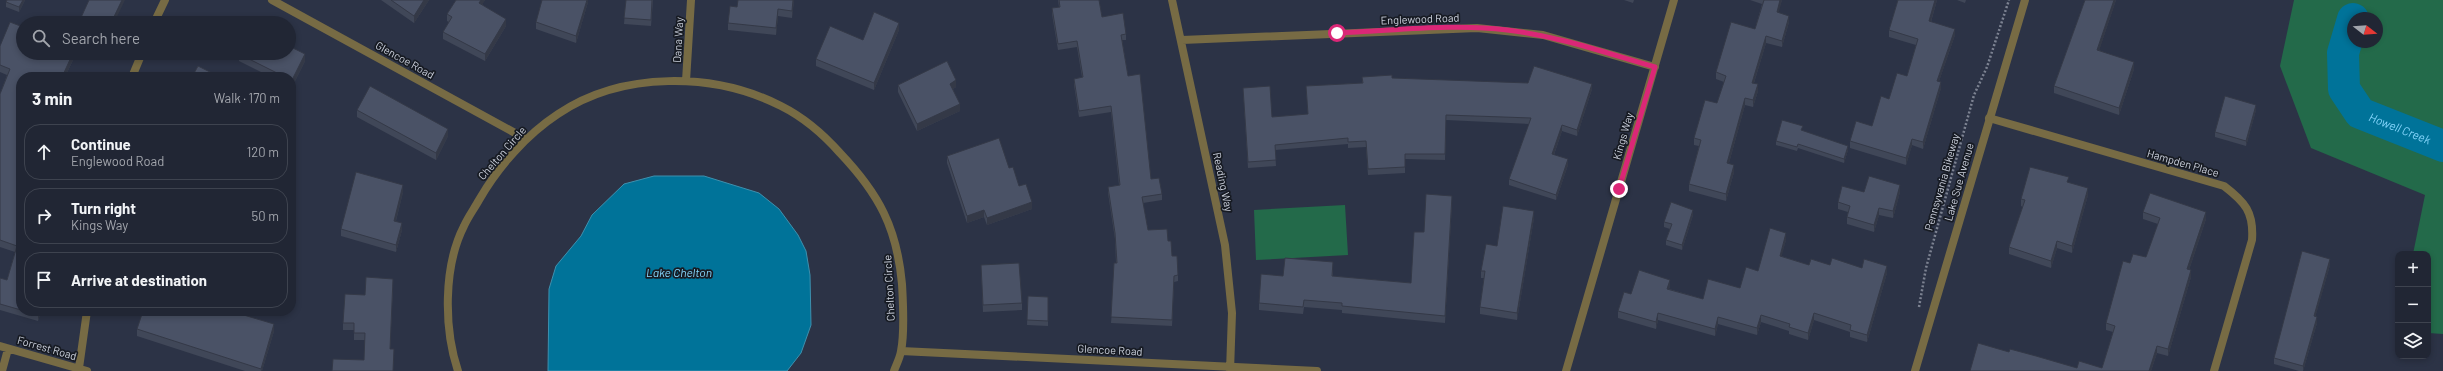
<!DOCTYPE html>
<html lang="en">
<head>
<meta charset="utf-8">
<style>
	:root { --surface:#212634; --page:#292e3c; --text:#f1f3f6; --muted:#a2a5ac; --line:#3e434f }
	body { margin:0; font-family:Barlow,sans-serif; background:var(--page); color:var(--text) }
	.controls { position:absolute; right:12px; bottom:12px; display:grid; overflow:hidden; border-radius:8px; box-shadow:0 2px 6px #0003 }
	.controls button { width:36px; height:36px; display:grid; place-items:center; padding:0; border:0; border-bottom:1px solid var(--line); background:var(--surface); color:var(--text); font:20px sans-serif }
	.compass { position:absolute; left:2347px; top:12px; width:36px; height:36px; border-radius:50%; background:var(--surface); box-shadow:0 2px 6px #0003; rotate:107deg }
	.stop { position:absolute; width:12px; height:12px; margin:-9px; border:3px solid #db2777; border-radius:50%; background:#fff }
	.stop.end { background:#db2777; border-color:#fff; box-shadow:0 1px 4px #0008 }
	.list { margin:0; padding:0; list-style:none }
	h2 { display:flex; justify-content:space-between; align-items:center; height:52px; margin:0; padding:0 16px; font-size:17px }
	h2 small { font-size:13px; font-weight:400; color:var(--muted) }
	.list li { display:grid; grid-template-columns:26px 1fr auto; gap:12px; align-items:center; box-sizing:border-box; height:56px; margin:0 8px 8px; padding:0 8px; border:1px solid var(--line); border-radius:16px }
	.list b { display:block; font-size:15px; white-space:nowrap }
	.list p { margin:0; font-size:13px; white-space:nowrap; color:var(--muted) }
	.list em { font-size:13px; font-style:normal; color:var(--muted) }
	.icon { flex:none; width:22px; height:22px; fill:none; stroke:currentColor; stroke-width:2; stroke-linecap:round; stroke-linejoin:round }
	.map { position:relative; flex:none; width:2443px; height:371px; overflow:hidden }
	.search { position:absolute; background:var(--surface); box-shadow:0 2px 6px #0003; left:16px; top:16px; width:280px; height:44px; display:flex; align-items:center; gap:10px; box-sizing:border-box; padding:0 14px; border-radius:22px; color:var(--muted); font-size:15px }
	.panel { position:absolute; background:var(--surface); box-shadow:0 2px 6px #0003; left:16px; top:72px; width:280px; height:244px; border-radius:16px }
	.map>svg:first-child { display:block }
	.green { fill:#236a4a; fill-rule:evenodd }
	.water { fill:#007399; stroke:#3e90ae }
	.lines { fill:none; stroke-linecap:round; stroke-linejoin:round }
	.river { stroke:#007399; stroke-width:32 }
	.path { stroke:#7d8392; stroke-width:2.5; stroke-dasharray:2 2; stroke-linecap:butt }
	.minor { stroke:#776b44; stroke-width:8 }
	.tertiary { stroke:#776b44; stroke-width:8 }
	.wall { fill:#404758 }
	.shaded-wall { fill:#343947 }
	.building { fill:#4a5266; stroke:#343947 }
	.route { stroke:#db2777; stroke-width:5 }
	.labels { text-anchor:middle; stroke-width:3.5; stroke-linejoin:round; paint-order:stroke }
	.street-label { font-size:11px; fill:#cdd2de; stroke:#171b23 }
	.water-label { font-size:12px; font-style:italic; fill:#85d6fc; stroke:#171b23 }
</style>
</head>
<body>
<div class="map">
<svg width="2443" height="371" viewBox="0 0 2443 371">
	<rect width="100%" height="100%" fill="#2c3346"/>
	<path class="green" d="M2294,0H2443V334L2428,333V254H2413L2425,195L2311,148L2280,66ZM2353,18H2377V42H2353Z
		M1345,205L1348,255L1256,260L1254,210Z"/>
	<path class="water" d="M654,176H704L759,193L779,209L798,235L806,251L810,275L811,325L801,353L787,371H548L549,289L556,266L581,236L592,215L624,184Z"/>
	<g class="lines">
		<path class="river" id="s1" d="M2353,19L2343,53L2344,89L2360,113L2443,146"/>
		<path class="path" d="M1919,307L1926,268L1974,95L1987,67L2009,0"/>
		<path class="minor" d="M272,0L526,139
			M1172,0L1225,245L1232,313L1230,371
			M154,23L165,0
			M1182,40L1477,28L1543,35L1655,67
			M132,77L142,53
			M686,81L691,0
			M1989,118L2224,186C2245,202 2254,212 2252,240L2214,371
			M0,346L87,371
			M901,351L1317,371
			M79,368L87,311
			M2,371L8,349
			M458,371C444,329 443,267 464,226C468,217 474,209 479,200C498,167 526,135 558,114C622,71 714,72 781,106C803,117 824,135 840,153C879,194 897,228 902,284C903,303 905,332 901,351C900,358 896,365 894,371
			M1566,371L1674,0"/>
		<path class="tertiary" d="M1915,371L2025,0"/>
	</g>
	<path class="wall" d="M25,0L19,12L6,7V2Z
		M381,0H429L414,23Z
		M456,0H485L482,4L506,26L485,61L443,39V32L449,22L447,21V14Z
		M588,0V2L576,43L536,29V22Z
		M626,0H653L651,26L624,24Z
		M794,0L792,18L778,16L776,35L728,30V23Z
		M1058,0H1099L1102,17L1126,34V40H1122L1128,76L1151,179L1162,194V200L1143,203L1148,230L1168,241L1178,275V281L1174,282L1172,326L1111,323L1116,263L1115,239L1108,193V187L1119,185L1111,112L1079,117L1074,85V79L1082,77L1077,47L1058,50L1052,14V8L1059,7Z
		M1624,0H1634L1633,3Z
		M1750,0H1782L1778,12L1789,22L1782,47L1766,43L1754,83L1758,91L1753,107L1745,105L1729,163L1734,172L1726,201L1689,191V184L1699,146L1694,145V138L1717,103L1724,82L1716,79V72L1755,29L1762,4Z
		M1898,0H1937L1931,22L1955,35L1939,81L1941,88L1923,149L1912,145L1906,165L1850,148V141L1872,126L1889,99L1907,76L1916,45L1889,37V30Z
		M1957,0H1966L1965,3Z
		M2085,0H2116L2099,50L2134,69L2119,115L2054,93V86Z
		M899,30L874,90L816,66V59L863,40Z
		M0,46L23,53L73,60L65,77H21L20,220L21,221V311H41L38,321L0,310V278L7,280L15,252L0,247V94L7,75L0,72Z
		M239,54L305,61L292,87H291V77H271L239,61Z
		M1362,77L1392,78L1592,89L1577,136L1562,131L1554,155L1568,165L1556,200L1509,185V179L1529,124L1446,120L1445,160L1405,159V173L1368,175L1366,147L1348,148V144L1275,150L1276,166L1248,168L1243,88L1272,117L1308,114L1306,86L1362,83Z
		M898,85L956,87L953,89L960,111L917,131L898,92Z
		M357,110L448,136L436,160L357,117Z
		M2256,110L2246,146L2215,137V132Z
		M1802,131L1848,150L1844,163L1798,148L1797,151L1776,145V141Z
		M947,156L1009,168L1032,209L987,225L984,217L967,223L947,163Z
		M2069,183L2088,195L2072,253L2057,248L2051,268L2009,254V247L2023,207L2021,206V199Z
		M403,192L396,221L402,230L396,252L341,236V229Z
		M1864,192H1900L1893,218L1879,215L1874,232L1847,224V217L1848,212L1838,209V202Z
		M1452,203L1445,323L1342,313V310L1304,307L1303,314L1259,310V303L1283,276L1333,269V276L1411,283L1424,232Z
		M2143,212L2206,219L2189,270L2191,277L2168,356L2157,353L2151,371H1970L2009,352L2077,368H2102L2113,332L2106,330V323L2130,263L2146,257L2158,224L2143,219Z
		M1693,215L1682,250L1666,245V240L1670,229L1664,227V222Z
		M1534,218L1517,320L1480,314V307L1484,278H1481V271Z
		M1786,240L1781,256L1809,265H1830L1862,268L1887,273L1867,342L1850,337V332L1814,320L1808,340L1789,334V331L1761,322L1757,335L1718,324L1715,336L1658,320L1656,329L1618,318V311L1631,294L1670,286L1669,289L1703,299L1740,288L1758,271Z
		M981,265L1022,303V310L983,312Z
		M2330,265L2315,317L2317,323L2303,371H2299L2274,364V358Z
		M393,286L390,349L364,360L365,340H354V330H343V323Z
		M1028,296L1048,297V326L1027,325Z
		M239,311V314L274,331L262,371H245L137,336V329Z"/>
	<path class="shaded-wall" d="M23,0H25L19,12V7Z
		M122,0H125L114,23H111Z
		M424,0H429L414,23V16Z
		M481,0H485L479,10V3Z
		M587,0H588V2L576,43V36Z
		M793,0H794L792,18V11Z
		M1780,0H1782L1777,19V12Z
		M1935,0H1937L1929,28V21Z
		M2114,0H2116L2097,57V50Z
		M778,9V16L776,35V28Z
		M1789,16V22L1782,47V41Z
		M506,19V26L485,61V54Z
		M899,23V30L874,90V83Z
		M1955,29V35L1937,87V81Z
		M1766,36V43L1752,89V83Z
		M73,53V60L65,77H62Z
		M305,54V61L292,87V80Z
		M2134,62V69L2119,115V108Z
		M956,80V87L950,91V84Z
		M1941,82V88L1923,149V142Z
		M1592,84V89L1577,136V130Z
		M1758,84V91L1753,107V100Z
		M1745,98V105L1727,170V163Z
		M960,104V111L917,131V124Z
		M2256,105V110L2246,146V141Z
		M294,115V120L291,125V120Z
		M1562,125V131L1552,160V154Z
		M448,129V136L436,160V153Z
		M1912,139V145L1906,165V158Z
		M1848,146V150L1844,163V159Z
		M1568,159V165L1556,200V195Z
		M1734,165V172L1726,201V194Z
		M403,185V192L394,228V221Z
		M1900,185V192L1893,218V211Z
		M2088,188V195L2072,253V246Z
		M1452,196V203L1445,323V316Z
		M1032,202V209L987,225V218Z
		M1879,208V215L1874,232V225Z
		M984,210V217L967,223V216Z
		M1693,210V215L1682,250V245Z
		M21,211V218L18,227V220Z
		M1534,211V218L1517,320V313Z
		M2206,212V219L2187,276V269Z
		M402,223V230L396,252V245Z
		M1786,233V240L1780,263V256Z
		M2057,241V248L2051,268V261Z
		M2330,259V265L2314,322V316Z
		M1887,266V273L1867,342V335Z
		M2191,270V277L2168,356V349Z
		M1670,280V286L1667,296V289Z
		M39,311H41L38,321V315Z
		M1658,313V320L1656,329V322Z
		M1814,313V320L1808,340V333Z
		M1761,315V322L1757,335V328Z
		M1718,317V324L1715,336V329Z
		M2317,317V323L2303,371V366Z
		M274,324V331L262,371H261Z
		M2157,346V353L2151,371H2149Z"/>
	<path class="building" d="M7,0H23L19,7L6,2Z
		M89,0H122L111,23H81L79,22Z
		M391,0H424L414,16Z
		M456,0H481L479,3L506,19L485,54L443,32L452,17L447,14Z
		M542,0H587L576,36L536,22Z
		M626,0H652L651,20L624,18Z
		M738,0H793L792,11L778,9L776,28L728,23L730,6L737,7Z
		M1059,0H1099L1102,17L1123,13L1126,34L1121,35L1128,76L1140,74L1151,179L1159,178L1162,194L1142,197L1148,230L1167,229L1168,241H1171L1172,256H1177L1178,275L1174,276L1172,320L1111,317L1114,263H1117L1115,233L1108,187L1120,185L1111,106L1079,111L1074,79L1083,77L1077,41L1058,44L1052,8L1060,7Z
		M1764,0H1780L1777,12L1789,16L1782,41L1766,36L1752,83L1758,84L1753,100L1745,98L1727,163L1734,165L1726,194L1689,184L1701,140L1694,138L1705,100L1717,103L1726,76L1716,72L1731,22L1755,29Z
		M1898,0H1935L1929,21L1955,29L1937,81L1941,82L1923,142L1912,139L1906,158L1850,141L1856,121L1872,126L1881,96L1889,99L1897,73L1907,76L1918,39L1889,30Z
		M2085,0H2114L2097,50L2134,62L2119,108L2054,86Z
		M874,12L899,23L874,83L816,59L830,26L863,40Z
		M10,22L23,27V53H73L62,77H21V211L18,220L21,221V310L0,304V278L7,280L17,246L0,240V94L10,69L0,65V46Z
		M289,46L305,54L292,80H291V77H285L239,54L240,53H289Z
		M947,61L956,80L950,84L960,104L917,124L898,85Z
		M198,66L220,77H192Z
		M1534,66L1592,84L1577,130L1562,125L1552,154L1568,159L1556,195L1509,179L1531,118L1446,115L1445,154H1405V167L1368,169L1366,141L1348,142V138L1275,145L1276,160L1248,162L1243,88L1270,86L1272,117L1308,114L1306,86L1363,83L1362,77L1392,75V78L1528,83Z
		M370,86L448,129L436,153L357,110Z
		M2225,96L2256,105L2246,141L2215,132Z
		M291,113L294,115L291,120Z
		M1782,120L1803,126L1801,130L1848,146L1844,159L1798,144L1797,147L1776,141Z
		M999,138L1009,168L1013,167L1019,186L1026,184L1032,202L987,218L984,210L967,216L947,156Z
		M2030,167L2069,177L2067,182L2088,188L2072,246L2057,241L2051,261L2009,247L2025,200L2021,199Z
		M356,172L403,185L394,221L402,223L396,245L341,229Z
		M1869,176L1900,185L1893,211L1879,208L1874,225L1847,217L1850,206L1838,202L1842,186L1864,192Z
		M2150,193L2206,212L2187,269L2191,270L2168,349L2157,346L2149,371H1970L1978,343L2009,352L2010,349L2036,356L2077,368L2079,361L2102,368L2115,326L2106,323L2123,261L2130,263L2133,254L2146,257L2160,218L2143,212Z
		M1426,194L1452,196L1445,316L1342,306V303L1304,300L1303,307L1259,303L1261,274L1283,276L1285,258L1333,262L1332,276L1411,283L1414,232H1424Z
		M1671,202L1693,210L1682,245L1666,240L1672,224L1664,222Z
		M1503,206L1534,211L1517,313L1480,307L1485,271H1481L1486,244L1497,246Z
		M1770,228L1786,233L1780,256L1809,265L1811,259L1830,265L1832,258L1862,268L1864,259L1887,266L1867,335L1850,330L1851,325L1814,313L1808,333L1789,327L1790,324L1761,315L1757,328L1718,317L1715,329L1658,313L1656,322L1618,311L1624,292L1631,294L1639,270L1670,280L1667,289L1703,299L1708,279L1740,288L1746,267L1758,271Z
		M2302,251L2330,259L2314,316L2317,317L2303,366L2274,358Z
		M1019,263L1022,303L983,305L981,265Z
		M366,277L393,279L390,349H394L393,371H332L333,359L364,360L365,333H354V323H343L345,294L365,295Z
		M1028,296L1048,297V321L1027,320Z
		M25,311H39L38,315Z
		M143,311H211L221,314L222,311H238L237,313L274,324L261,369L137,329Z"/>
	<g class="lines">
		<path class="route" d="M1337,33C1393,31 1452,23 1507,30C1558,36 1606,53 1655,67L1619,189"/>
	</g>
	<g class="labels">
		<g class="street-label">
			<text transform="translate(1420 19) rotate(-2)" y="4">Englewood Road</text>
			<text transform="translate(678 40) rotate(-87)" y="4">Dana Way</text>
			<text transform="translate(405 60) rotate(29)" y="4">Glencoe Road</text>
			<text transform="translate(1623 136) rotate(-74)" y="4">Kings Way</text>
			<text transform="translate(502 153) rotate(-49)" y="4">Chelton Circle</text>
			<text transform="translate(2183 163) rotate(16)" y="4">Hampden Place</text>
			<text transform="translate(1223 182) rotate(78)" y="4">Reading Way</text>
			<text transform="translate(1942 182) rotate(-74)" y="4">Pennsyvania Bikeway</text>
			<text transform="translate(1959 182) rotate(-74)" y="4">Lake Sue Avenue</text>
			<text transform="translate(889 288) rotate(-93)" y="4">Chelton Circle</text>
			<text transform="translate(47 348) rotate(16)" y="4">Forrest Road</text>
			<text transform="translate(1110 350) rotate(3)" y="4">Glencoe Road</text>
		</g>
		<g class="water-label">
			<text dy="4" stroke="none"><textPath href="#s1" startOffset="143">Howell Creek</textPath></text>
			<text x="679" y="277">Lake Chelton</text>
		</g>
	</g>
</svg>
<div class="controls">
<button>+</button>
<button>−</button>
<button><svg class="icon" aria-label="layers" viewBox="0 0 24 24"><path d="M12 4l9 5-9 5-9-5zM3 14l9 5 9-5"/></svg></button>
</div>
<svg class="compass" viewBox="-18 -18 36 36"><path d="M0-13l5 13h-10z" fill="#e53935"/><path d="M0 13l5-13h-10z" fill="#a2a5ac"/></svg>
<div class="stop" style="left:1337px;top:33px"></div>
<div class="stop end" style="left:1619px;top:189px"></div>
<div class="search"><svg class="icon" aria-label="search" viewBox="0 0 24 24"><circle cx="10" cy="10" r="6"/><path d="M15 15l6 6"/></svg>Search here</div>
<section class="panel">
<h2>3 min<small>Walk · 170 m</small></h2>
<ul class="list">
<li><svg class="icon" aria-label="ahead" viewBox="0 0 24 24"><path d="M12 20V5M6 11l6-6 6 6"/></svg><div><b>Continue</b><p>Englewood Road</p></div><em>120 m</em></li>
<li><svg class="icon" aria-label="right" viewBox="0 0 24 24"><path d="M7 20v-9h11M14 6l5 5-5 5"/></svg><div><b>Turn right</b><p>Kings Way</p></div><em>50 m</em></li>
<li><svg class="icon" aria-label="arrive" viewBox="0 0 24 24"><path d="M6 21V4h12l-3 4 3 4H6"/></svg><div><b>Arrive at destination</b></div></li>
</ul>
</section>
</div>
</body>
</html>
